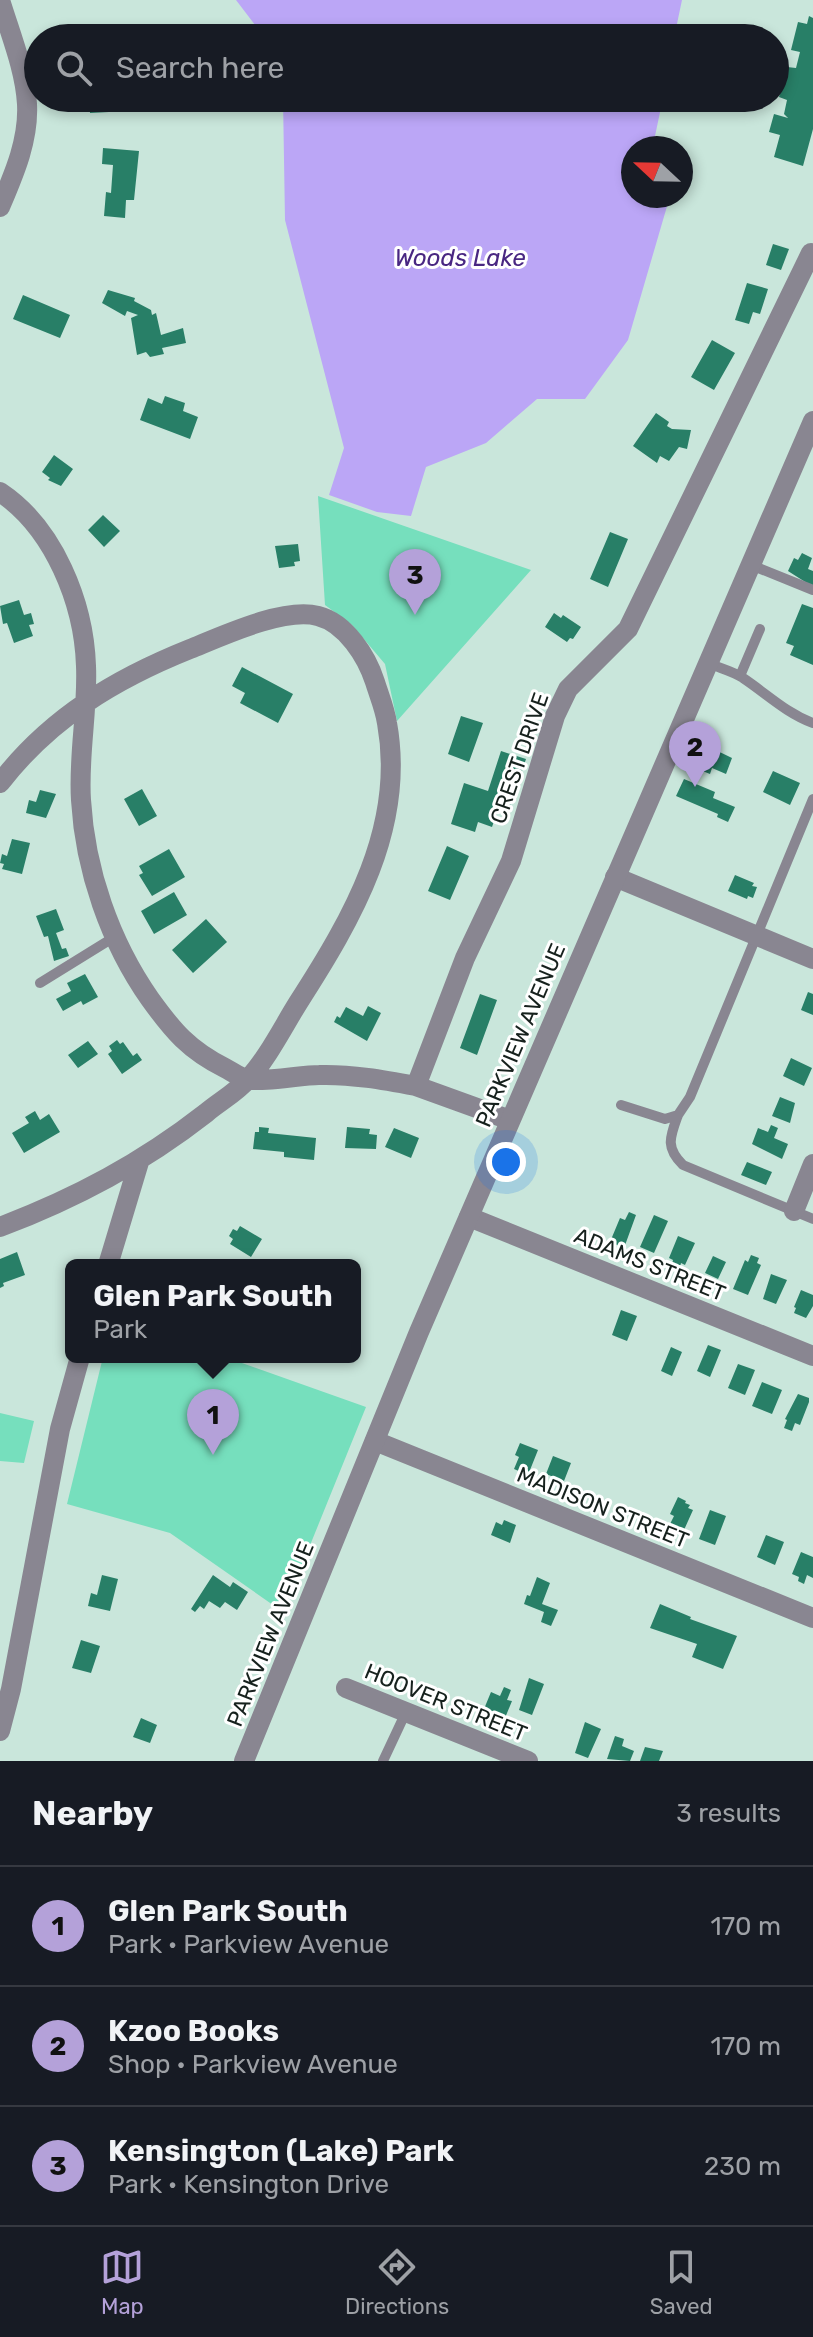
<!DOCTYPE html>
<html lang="en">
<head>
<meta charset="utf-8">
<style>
	:root { --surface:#171b24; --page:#242831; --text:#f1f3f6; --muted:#9ea1a6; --line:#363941; --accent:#b4a1d9 }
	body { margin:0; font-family:Rubik,sans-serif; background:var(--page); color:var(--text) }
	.compass { position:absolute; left:621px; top:136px; width:72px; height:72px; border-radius:50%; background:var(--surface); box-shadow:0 4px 12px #0003; rotate:292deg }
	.you { position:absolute; left:506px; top:1162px; width:28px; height:28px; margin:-20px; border:6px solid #fff; border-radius:50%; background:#1a73e8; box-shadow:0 0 0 12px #1a73e833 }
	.badge { display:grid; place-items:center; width:52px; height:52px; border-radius:50%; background:var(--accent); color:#111; font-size:26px; font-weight:700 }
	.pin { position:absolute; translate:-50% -66px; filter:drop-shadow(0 2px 4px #0008) }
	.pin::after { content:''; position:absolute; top:42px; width:28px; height:24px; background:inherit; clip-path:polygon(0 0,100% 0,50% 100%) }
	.popup { position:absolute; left:65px; top:1259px; width:296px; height:104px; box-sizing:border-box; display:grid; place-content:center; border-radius:12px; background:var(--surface); filter:drop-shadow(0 2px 6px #0005); font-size:26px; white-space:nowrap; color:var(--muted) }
	.popup b { font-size:30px; color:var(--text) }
	.popup::after { content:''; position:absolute; left:50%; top:100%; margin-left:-16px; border:16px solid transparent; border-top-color:var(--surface) }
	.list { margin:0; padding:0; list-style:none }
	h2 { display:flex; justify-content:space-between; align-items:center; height:104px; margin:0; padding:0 32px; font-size:34px }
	h2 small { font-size:26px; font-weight:400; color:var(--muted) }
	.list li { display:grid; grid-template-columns:52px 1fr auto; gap:24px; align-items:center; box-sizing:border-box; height:120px; padding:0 32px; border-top:2px solid var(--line) }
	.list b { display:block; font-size:30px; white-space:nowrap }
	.list p { margin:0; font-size:26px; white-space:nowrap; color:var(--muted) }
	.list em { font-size:26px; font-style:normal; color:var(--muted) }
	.icon { flex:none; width:44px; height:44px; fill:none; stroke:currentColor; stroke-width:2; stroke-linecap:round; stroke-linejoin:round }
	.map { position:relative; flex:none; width:813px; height:1761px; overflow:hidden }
	.search { position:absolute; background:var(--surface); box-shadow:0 4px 12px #0003; left:24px; right:24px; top:24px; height:88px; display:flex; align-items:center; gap:20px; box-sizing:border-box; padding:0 28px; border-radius:44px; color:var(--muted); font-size:30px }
	.sheet { height:464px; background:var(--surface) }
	nav { display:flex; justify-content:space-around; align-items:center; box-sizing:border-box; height:112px; border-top:2px solid var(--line); background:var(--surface); font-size:22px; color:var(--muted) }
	nav a { display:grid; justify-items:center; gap:4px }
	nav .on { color:var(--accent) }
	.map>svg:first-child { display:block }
	.green { fill:#76dfbd }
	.water { fill:#bba6f6 }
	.building { fill:#287f67 }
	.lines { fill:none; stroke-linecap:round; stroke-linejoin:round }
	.service { stroke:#898691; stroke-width:10 }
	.minor { stroke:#898691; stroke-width:20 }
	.tertiary { stroke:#898691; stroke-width:20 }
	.labels { text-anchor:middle; stroke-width:6; stroke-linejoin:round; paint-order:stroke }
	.street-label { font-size:22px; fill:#16211d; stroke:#fff }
	.water-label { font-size:24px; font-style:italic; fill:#492782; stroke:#fff }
</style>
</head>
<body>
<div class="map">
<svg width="813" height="1761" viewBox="0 0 813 1761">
	<rect width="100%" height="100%" fill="#c9e6db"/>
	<path class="green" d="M318,496L531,570L397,721L385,664L352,625L325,605Z
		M103,1357H225L366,1407L283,1612L170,1533L67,1504Z
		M0,1413L34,1421L24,1463L0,1461Z"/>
	<path class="water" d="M236,0H682L674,38H265Z
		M283,98H663L655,136L659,148H633V196H670L628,340L585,399H537L486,443L426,467L411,516L377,512L329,495L344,448L285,220Z"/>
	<path class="building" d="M809,16L813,18V129L803,166L774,157L780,135L769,132L774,114L788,118L784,114L787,100L779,97L787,67L796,68L800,52L791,50L798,22L807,24Z
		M89,98H109V112L90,113Z
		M103,148L139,151L134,200H126L125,218L104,216L106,192L111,193L113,165L102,164Z
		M773,244L789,249L781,270L766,265Z
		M747,283L768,289L760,314L753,312L749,324L735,320Z
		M108,290L135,298L134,301L151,310L152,315L156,313L161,335L183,328L186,343L162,348L164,354L150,357L146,352L137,355L131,318L138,315L127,311L125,316L102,303Z
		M23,295L70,315L60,338L13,319Z
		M712,340L735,353L714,390L691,377Z
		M165,396L185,403L183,411L198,417L190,439L140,420L148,398L162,404Z
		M656,413L669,422L667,426L672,429L691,430L687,449L679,447L669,461L660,456L657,463L633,446Z
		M54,455L73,469L61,486L48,480L50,478L42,472Z
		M103,515L120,531L104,547L88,530Z
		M610,532L628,539L608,587L590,579Z
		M298,544L300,561L294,562L295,566L279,568L275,546Z
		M802,553L812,558L808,569L813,571V587L788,571L794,558L798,560Z
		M19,600L24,615L31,613L34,624L29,625L33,636L14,643L7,623L3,624L0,606Z
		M802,604L813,608V665L790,655L794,646L786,643Z
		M554,613L561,618L563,615L581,627L573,639L570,638L567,642L545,627Z
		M242,667L293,694L278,723L240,703L245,693L232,686Z
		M461,716L483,723L469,762L448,754Z
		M699,742L732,758L726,774L712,768L710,774L690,766Z
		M501,751L526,759L510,807L500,804L492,827L478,822L475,832L451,824L464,783L488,791Z
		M773,771L800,783L790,805L763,792Z
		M684,779L715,792L713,798L735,807L728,822L717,817L718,814L676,796Z
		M142,789L157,816L139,826L124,799Z
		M40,790L56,794L46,818L26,813L29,800L36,802Z
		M12,839L30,843L22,874L2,869L4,864L0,863L2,854L7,856Z
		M447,846L469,856L450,900L428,891Z
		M169,849L185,877L152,896L139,875L143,873L139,866Z
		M735,875L754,883L752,886L757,887L753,898L748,896L747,899L728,891Z
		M174,892L187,915L154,934L141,911Z
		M56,909L64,930L56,933L62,949L66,948L69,956L54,961L48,936L44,937L36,916Z
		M206,919L227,942L193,973L172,950Z
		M85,974L98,997L83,1005L81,1001L63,1011L56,999L71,991L67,983Z
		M808,992L813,994V1015L801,1010Z
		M480,994L497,1000L477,1055L460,1048Z
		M368,1006L381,1013L367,1041L334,1022L337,1016L340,1018L346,1007L363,1016Z
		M117,1040L120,1044L123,1042L133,1056L137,1053L142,1060L122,1074L108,1054L112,1051L109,1046Z
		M88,1041L98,1054L78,1068L68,1055Z
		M791,1058L812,1068L804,1086L783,1076Z
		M780,1097L795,1103L790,1123L772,1116Z
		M35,1111L40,1120L49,1114L60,1132L24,1153L12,1133L29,1123L25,1117Z
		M771,1125L778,1128L774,1138L788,1144L782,1159L752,1144L758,1128L768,1132Z
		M259,1127L269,1128L268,1133L316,1138L314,1160L284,1157V1152L253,1149L255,1132H259Z
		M347,1127L370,1129L369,1134L377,1135L376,1149L345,1148Z
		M394,1128L419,1138L411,1158L385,1147Z
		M747,1162L772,1172L766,1185L741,1175Z
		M629,1212L636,1215L624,1248L610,1242L620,1218L625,1220Z
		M654,1215L668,1221L654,1253L640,1247Z
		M240,1226L262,1239L251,1257L230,1244L233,1239L229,1236L233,1229L237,1231Z
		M678,1236L695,1243L685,1265L681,1263L680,1267L672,1264L673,1260L669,1258Z
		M17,1252L25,1275L3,1283L4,1286L0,1288V1259Z
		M751,1255L759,1258L757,1263L761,1265L748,1295L733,1289L745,1260L748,1262Z
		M713,1256L726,1262L718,1279L705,1273Z
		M771,1274L787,1280L776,1304L763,1299Z
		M801,1290L813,1295V1306L806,1318L794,1313L796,1308L794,1307Z
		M621,1310L637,1316L627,1341L612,1335Z
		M708,1345L721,1350L710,1377L697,1371Z
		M671,1347L682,1352L672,1376L661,1371Z
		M738,1364L755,1370L745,1395L728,1388Z
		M762,1382L782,1390L772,1414L752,1406Z
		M798,1394L809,1398V1402L800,1425L795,1423L792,1431L784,1428L787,1420L785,1419Z
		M520,1443L538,1450L528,1475L514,1469L519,1457L515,1455Z
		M553,1456L571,1463L564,1481L546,1474Z
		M678,1497L686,1501L685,1503L690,1505L688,1508L693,1510L684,1530L670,1524L674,1516L670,1514Z
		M710,1510L726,1516L715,1545L699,1539Z
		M504,1520L516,1525L510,1543L491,1535L496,1522L502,1525Z
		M766,1535L784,1542L775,1565L757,1557Z
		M801,1552L813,1557V1578L807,1575L804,1584L798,1581L799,1577L792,1574Z
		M102,1575L118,1579L110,1611L88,1606L91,1593L97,1595Z
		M213,1575L230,1587L233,1582L248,1592L237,1610L225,1602L220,1608L209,1601L204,1609L200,1606L195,1612L191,1609Z
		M537,1577L550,1583L542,1604L558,1610L551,1626L541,1622L544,1612L524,1604L527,1595L530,1596Z
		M660,1604L691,1617L690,1619L737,1636L723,1669L692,1657L697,1644L650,1628Z
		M81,1640L100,1646L91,1673L72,1668Z
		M529,1678L544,1684L532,1715L519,1710Z
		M504,1687L511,1690L507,1700L512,1701L505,1718L484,1709L491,1692L500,1696Z
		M141,1718L157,1725L150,1743L133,1737Z
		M585,1722L601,1729L588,1758L575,1753Z
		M615,1736L624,1739L622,1746L634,1751L630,1761L607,1759Z
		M645,1747L663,1751L659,1761H640Z"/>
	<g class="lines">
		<path class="service" d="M751,565L813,590
			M708,663C719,668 733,671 743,678C767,694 786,713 813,723
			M740,676L760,629
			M40,983L116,936
			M621,1105L665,1119L678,1115L690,1097L813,799
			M678,1115C670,1137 665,1147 683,1165L813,1219
			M383,1761L406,1712"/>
		<path class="minor" d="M0,207C14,174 29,140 27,104C25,69 10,33 0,0
			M0,492C54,528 84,603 86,666C88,711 78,756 81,800C85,870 110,942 150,999C173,1031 189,1050 225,1068C231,1071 239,1077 246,1079C262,1083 301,1075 319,1075C351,1074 384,1080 416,1086L510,1120
			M0,783C50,718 115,679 190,649C222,636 284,607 318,616C346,623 367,657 375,682C379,695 385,709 387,723C406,827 352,919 298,1003C283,1027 267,1059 248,1079C237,1092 219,1102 206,1113C142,1163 76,1198 0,1227
			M615,877L813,959
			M416,1086L465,958L511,861L555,716L568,689L628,629L811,253
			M794,1211L813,1164
			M469,1217L813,1356
			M108,1265L139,1162
			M375,1441L813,1618
			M346,1688L528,1761
			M0,1731L11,1689L60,1429L80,1357"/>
		<path class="tertiary" d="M244,1761L419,1332L813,421"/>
	</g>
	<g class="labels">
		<g class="street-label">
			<text transform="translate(519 758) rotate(-71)" y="8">CREST DRIVE</text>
			<text transform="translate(520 1035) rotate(-67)" y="8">PARKVIEW AVENUE</text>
			<text transform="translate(650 1264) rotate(22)" y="8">ADAMS STREET</text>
			<text transform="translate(603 1507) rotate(22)" y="8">MADISON STREET</text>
			<text transform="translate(270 1634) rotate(-68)" y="8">PARKVIEW AVENUE</text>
			<text transform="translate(446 1702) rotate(22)" y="8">HOOVER STREET</text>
		</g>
		<g class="water-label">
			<text x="460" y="266">Woods Lake</text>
		</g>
	</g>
</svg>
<svg class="compass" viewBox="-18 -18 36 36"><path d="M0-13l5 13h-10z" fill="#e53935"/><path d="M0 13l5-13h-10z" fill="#9ea1a6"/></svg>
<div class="you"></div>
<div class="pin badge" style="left:213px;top:1455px">1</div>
<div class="popup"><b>Glen Park South</b>Park</div>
<div class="pin badge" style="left:695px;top:787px">2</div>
<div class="pin badge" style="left:415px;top:615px">3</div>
<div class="search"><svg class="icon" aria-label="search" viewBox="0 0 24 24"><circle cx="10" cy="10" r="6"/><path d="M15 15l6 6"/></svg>Search here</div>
</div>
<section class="sheet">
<h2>Nearby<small>3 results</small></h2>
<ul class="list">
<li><span class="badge">1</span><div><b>Glen Park South</b><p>Park · Parkview Avenue</p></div><em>170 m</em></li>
<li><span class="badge">2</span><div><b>Kzoo Books</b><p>Shop · Parkview Avenue</p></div><em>170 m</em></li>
<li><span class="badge">3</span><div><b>Kensington (Lake) Park</b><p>Park · Kensington Drive</p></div><em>230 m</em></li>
</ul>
</section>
<nav>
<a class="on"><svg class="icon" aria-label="map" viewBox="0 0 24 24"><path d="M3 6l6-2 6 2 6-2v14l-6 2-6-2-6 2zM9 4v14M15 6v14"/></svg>Map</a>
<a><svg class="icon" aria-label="directions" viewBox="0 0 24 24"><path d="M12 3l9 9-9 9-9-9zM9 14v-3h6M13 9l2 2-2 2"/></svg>Directions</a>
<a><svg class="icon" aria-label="saved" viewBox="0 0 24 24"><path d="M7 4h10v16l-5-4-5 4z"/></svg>Saved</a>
</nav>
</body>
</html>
